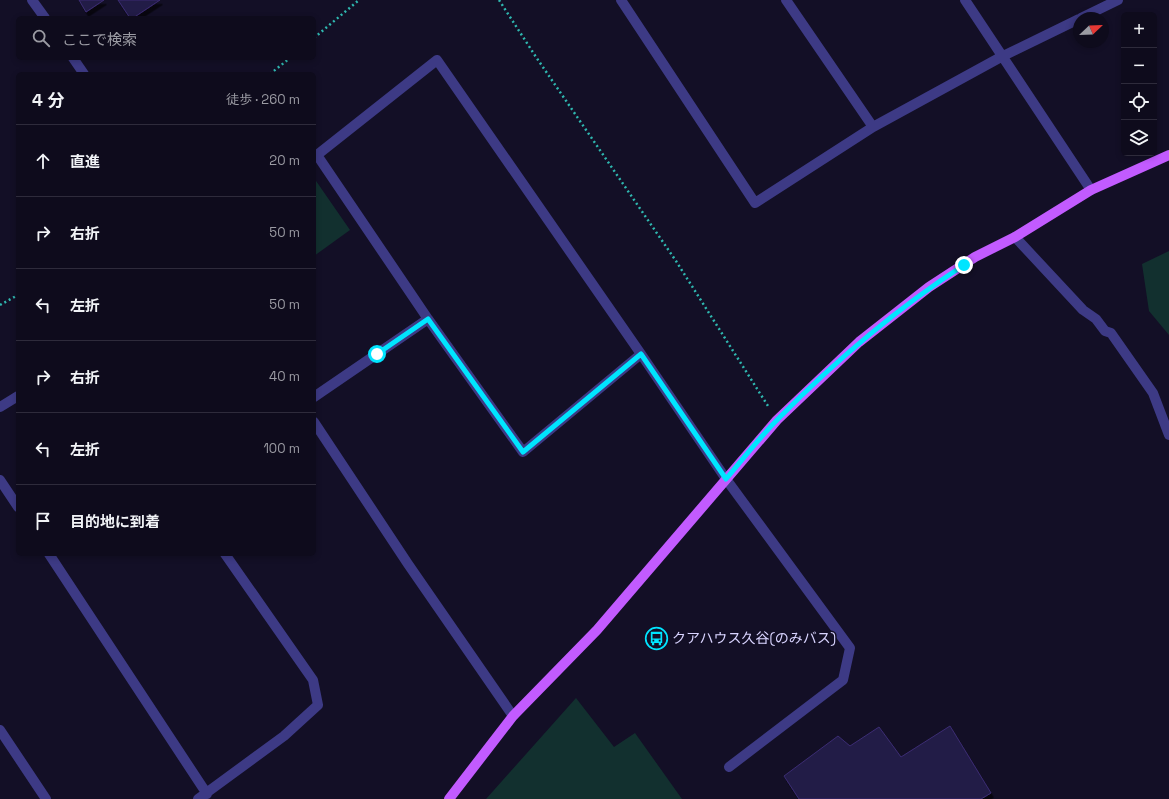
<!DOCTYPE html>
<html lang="ja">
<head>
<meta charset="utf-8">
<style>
	:root { --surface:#0e0b1c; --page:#1c1929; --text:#f1f3f6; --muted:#9b9ba3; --line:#2e2b3b }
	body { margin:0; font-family:"Space Grotesk","Noto Sans JP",sans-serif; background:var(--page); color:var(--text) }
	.controls { position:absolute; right:12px; top:12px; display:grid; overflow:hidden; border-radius:6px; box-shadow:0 2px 6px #0003 }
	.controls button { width:36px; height:36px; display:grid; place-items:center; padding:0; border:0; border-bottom:1px solid var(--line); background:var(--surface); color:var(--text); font:20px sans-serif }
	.compass { position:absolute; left:1073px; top:12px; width:36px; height:36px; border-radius:50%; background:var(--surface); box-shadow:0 2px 6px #0003; rotate:67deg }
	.stop { position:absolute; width:12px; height:12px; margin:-9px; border:3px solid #00e5ff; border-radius:50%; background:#fff }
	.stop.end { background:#00e5ff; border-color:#fff; box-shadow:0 1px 4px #0008 }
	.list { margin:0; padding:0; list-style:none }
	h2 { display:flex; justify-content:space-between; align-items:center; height:52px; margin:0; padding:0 16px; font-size:17px }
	h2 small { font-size:13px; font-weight:400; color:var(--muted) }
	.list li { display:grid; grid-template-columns:26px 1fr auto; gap:12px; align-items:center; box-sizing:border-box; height:72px; padding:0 16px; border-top:1px solid var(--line) }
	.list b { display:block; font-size:15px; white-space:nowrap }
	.list em { font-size:13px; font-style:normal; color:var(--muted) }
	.icon { flex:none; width:22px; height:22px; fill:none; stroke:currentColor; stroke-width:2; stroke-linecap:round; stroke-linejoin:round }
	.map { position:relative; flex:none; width:1169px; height:799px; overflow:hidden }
	.search { position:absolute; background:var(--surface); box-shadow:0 2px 6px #0003; left:16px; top:16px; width:300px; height:44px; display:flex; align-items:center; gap:10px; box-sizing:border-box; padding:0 14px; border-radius:6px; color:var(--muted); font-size:15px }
	.panel { position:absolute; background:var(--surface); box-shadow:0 2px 6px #0003; left:16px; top:72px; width:300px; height:484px; border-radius:6px }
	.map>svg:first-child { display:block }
	.green { fill:#12302f }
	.building { fill:#241b47; stroke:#3b2d73; filter:url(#shadow) }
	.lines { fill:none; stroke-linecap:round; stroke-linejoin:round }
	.path { stroke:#2fb8b0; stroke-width:2.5; stroke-dasharray:2 3; stroke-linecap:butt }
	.minor { stroke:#3d3a85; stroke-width:10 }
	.major { stroke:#c25bff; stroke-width:10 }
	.route { stroke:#00e5ff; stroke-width:5 }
	.labels { text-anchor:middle; stroke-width:3; stroke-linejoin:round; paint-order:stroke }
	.poi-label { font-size:14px; fill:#d9d4ff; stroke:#130f26; text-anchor:start }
</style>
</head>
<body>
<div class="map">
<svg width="1169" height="799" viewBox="0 0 1169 799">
	<defs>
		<filter id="shadow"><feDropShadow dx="2.5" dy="4.5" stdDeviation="0" flood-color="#0009"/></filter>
	</defs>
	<rect width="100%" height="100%" fill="#130f26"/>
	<path class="green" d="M314,178L350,230L314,256Z
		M1169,251V335L1149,311L1142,264Z
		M576,698L614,747L635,733L682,799H486Z"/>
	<path class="building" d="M79,0H104L86,12Z
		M118,0H160L133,18H130Z
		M950,726L991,793L981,799H799L784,776L838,736L850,746L879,727L901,757Z"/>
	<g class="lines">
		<path class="path" d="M499,0L536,57L676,261L768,406
			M314,38L359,0
			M270,74L290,58
			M0,305L18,295"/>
		<path class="minor" d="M32,0L45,18
			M621,0L755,203L873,127
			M786,0L873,127L1001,57L1079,19
			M965,0L1091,190
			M1081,18L1118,0
			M73,58L84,74
			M1015,237L1083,310L1096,319L1105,331L1111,333L1153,393L1169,435
			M641,354L523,452L428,319L317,155L437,60L641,354L726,479L850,648L843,680L729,767
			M314,397L428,319
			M0,407L18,396
			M314,422L408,564L513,716
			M0,480L18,507
			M49,554L207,794
			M0,730L46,799
			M198,799L284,736L318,705L313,680L225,554"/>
		<path class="major" d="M449,799L513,716L597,630L777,420L859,342L929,287L975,257L1015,237L1091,190L1169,155"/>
	</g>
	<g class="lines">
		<path class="route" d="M377,354L428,319L523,452L641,354L726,479C743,459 759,438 778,419C834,362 896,309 964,265"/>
	</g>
	<defs>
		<symbol id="bus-ring" viewBox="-11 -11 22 22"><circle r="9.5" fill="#130f26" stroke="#00e5ff" stroke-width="1.5"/><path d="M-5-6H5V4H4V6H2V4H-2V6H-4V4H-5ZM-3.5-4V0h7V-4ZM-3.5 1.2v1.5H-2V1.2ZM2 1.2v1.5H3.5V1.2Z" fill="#00e5ff"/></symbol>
	</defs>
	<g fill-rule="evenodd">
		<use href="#bus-ring" x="644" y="626" width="25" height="25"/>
	</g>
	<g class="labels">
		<g class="poi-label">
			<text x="672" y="643">クアハウス久谷(のみバス)</text>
		</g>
	</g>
</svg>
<div class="controls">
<button>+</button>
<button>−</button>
<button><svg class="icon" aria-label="locate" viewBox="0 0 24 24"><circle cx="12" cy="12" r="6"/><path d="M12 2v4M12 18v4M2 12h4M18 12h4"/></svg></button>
<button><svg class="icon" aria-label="layers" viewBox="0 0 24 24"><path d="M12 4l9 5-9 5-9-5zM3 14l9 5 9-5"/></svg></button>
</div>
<svg class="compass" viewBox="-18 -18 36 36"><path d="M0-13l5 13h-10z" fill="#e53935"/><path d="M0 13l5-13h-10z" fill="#9b9ba3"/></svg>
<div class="stop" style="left:377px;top:354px"></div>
<div class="stop end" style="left:964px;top:265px"></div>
<div class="search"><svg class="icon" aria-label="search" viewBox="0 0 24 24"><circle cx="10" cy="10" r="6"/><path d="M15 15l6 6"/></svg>ここで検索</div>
<section class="panel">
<h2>4 分<small>徒歩 · 260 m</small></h2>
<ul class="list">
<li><svg class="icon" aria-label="ahead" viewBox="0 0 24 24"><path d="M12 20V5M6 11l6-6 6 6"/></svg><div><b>直進</b></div><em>20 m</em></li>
<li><svg class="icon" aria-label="right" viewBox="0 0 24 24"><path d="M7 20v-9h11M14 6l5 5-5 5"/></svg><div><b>右折</b></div><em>50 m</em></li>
<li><svg class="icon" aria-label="left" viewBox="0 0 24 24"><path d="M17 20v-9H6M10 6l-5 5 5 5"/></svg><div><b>左折</b></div><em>50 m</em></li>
<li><svg class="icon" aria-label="right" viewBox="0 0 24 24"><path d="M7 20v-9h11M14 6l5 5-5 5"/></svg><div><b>右折</b></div><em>40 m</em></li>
<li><svg class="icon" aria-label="left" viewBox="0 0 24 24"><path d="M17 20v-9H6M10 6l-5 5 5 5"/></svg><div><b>左折</b></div><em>100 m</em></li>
<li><svg class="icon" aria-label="arrive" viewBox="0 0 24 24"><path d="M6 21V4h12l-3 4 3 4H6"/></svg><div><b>目的地に到着</b></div></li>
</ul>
</section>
</div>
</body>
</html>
